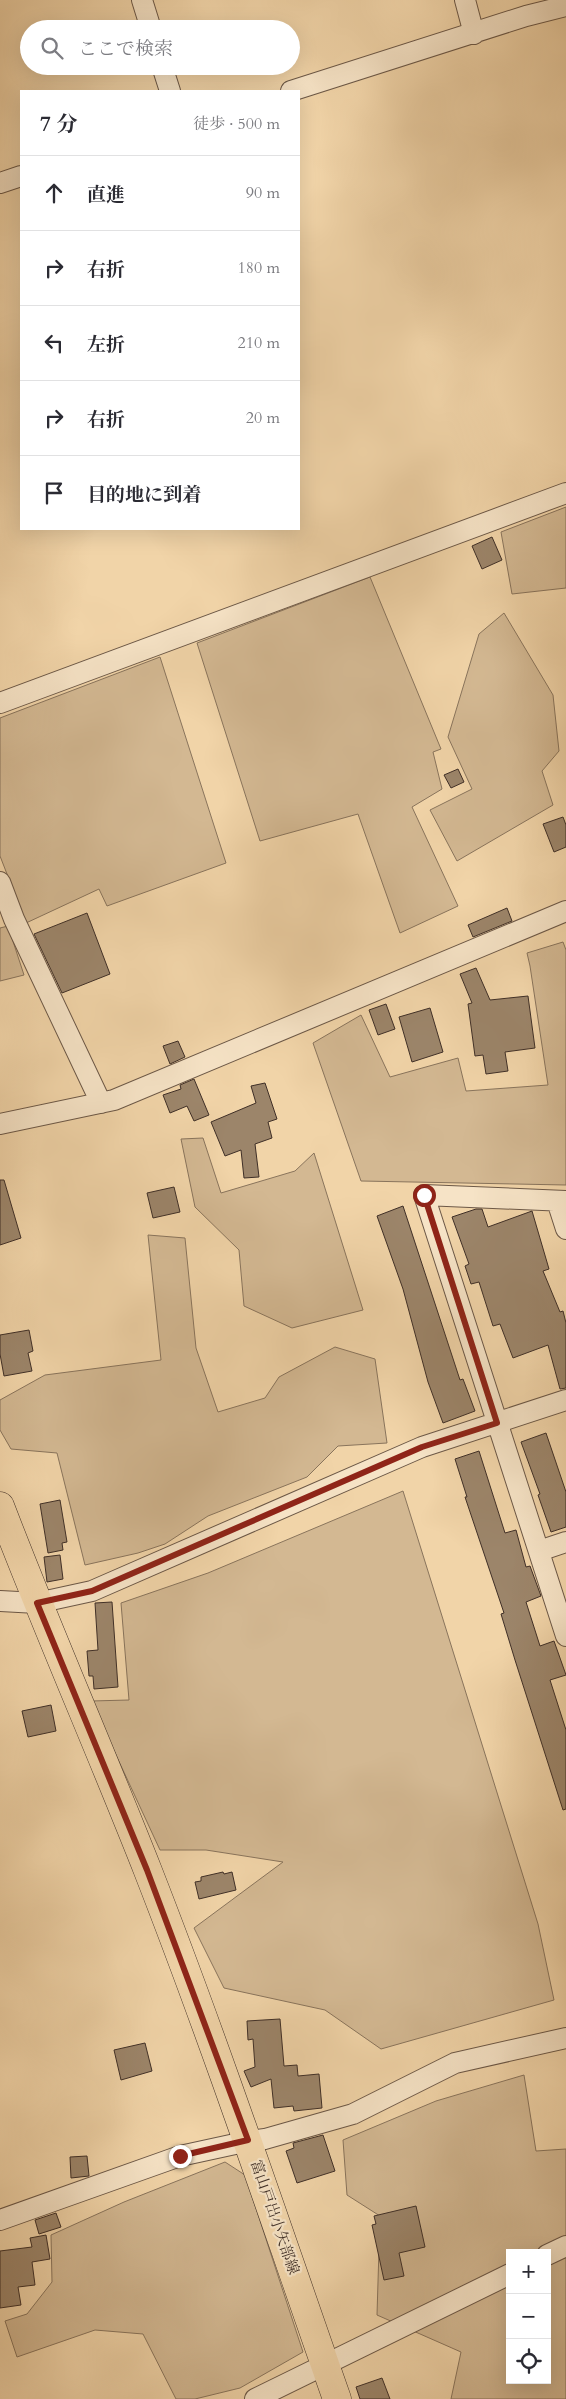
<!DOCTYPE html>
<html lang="ja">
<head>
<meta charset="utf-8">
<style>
	:root { --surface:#fff; --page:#f2f2f3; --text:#2b2b33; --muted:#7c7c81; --line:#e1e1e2 }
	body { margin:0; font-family:Cardo,"Noto Serif JP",serif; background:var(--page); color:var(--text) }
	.controls { position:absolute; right:15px; bottom:15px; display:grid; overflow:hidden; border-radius:0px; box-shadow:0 5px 20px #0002 }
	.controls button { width:45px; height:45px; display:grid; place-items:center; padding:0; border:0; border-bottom:1px solid var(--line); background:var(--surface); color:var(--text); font:25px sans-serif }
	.stop { position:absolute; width:15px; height:15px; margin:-11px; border:4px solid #8f2418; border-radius:50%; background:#fff }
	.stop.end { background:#8f2418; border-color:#fff; box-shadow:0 1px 5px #0008 }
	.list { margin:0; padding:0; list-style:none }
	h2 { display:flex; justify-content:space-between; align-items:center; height:65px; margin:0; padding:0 20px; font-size:21px }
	h2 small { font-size:16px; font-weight:400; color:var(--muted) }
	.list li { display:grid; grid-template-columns:32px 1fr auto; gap:15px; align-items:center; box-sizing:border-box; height:75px; padding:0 20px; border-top:1px solid var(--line) }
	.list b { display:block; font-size:19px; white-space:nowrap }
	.list em { font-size:16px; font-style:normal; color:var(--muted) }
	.icon { flex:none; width:28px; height:28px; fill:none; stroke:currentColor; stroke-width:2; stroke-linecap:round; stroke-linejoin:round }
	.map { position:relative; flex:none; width:566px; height:2399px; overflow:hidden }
	.search { position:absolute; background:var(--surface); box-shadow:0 5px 20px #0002; left:20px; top:20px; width:280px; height:55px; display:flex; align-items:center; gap:12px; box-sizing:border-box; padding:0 18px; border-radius:28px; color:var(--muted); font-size:19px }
	.panel { position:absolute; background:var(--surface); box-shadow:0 5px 20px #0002; left:20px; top:90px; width:280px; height:440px; border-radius:0px }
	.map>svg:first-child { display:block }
	.green { fill:#d3b892; stroke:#89745c; fill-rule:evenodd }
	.building { fill:#9c856a; stroke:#3f2f27 }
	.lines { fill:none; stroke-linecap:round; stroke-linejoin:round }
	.minor-casing { stroke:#6c5847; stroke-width:22 }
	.primary-casing { stroke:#3f2f27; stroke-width:29 }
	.minor { stroke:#f6e3c6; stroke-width:20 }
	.primary { stroke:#f1d4a8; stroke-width:28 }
	.route { stroke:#8f2418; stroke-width:6 }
	.labels { text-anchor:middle; stroke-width:4.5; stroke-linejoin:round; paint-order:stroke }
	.street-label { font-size:15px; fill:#3f2f27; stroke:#f6e3c6 }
</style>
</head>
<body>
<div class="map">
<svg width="566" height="2399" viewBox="0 0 566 2399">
	<rect width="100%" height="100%" fill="#f1d4a8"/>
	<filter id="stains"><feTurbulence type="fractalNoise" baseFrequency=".004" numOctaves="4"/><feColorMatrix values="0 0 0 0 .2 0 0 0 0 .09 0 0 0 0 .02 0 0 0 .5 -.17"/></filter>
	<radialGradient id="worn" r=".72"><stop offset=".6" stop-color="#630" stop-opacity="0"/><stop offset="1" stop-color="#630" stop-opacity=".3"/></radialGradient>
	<path class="green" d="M566,507V588L512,594L501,532Z
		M370,577L441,749L433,752L442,789L412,807L458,906L400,933L358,814L260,841L197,643Z
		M504,613L553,695L559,751L542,771L553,805L457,861L430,810L472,789L448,737L479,634Z
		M160,657L226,863L107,906L99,889L26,923L0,856V718Z
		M8,926L24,975L0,981V928Z
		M563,942L566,950V1185L361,1181L313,1043L361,1015L390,1077L458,1058L466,1091L548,1085L530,966L527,953Z
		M203,1138L221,1193L295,1171L314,1153L363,1310L292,1328L244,1306L239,1250L195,1207L181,1139Z
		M148,1235L185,1238L196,1348L218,1412L265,1398L279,1377L335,1347L375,1359L387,1443L338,1446L307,1477L208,1516L165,1544L138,1553L85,1565L57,1453L11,1449L0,1430V1400L45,1375L161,1360Z
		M403,1491L538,1924L554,2000L381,2049L325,2010L224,1988L194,1928L283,1862L206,1850H160L91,1701L129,1700L121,1603L208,1573Z
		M524,2075L536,2151L566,2149V2399H451L461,2352L377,2315L380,2216L347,2195L343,2140L436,2101ZM510,2253H547V2380H510Z
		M225,2162L245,2175L303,2352L240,2388L195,2399H176L143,2334L95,2330L17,2357L5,2321L27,2314L52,2282L51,2235L124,2202Z"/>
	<path class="building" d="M492,537L502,560L482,569L472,546Z
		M458,769L464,782L451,788L444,775Z
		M563,817L566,825V847L554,852L543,824Z
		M507,908L512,921L473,937L468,925Z
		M87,913L110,974L62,993L34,934Z
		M476,968L490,1000L528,996L535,1048L505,1052L508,1071L486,1074L483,1055L475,1056L468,1004L472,1003L460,974Z
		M386,1004L395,1029L378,1035L369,1010Z
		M430,1008L443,1052L412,1062L399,1017Z
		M178,1041L185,1057L170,1064L163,1046Z
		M194,1079L209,1115L194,1121L187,1106L170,1113L163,1095L181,1089L180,1085Z
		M265,1083L277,1119L268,1122L272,1138L255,1144L259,1177L244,1178L241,1150L225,1156L211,1122L256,1103L251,1086Z
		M0,1180H4L21,1238L0,1245Z
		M174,1187L180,1212L153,1218L147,1193Z
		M403,1206L460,1380L463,1379L475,1411L443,1423L428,1382L403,1289L377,1216Z
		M476,1209H482L488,1227L532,1211L549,1269L543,1271L560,1312L563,1311L566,1323V1388L560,1389L548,1345L513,1358L500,1324L493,1326L479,1282L471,1284L465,1266L469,1264L452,1217Z
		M29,1330L33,1351L28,1353L32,1371L4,1376L0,1354V1335Z
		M546,1433L566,1492V1527L551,1532L538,1495L540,1494L521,1442Z
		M479,1451L505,1533L516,1530L526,1567L530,1566L541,1596L526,1602L540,1646L554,1641L566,1675L550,1680L566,1730V1809L563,1810L515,1660L501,1614L504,1613L465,1497H467L455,1459Z
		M60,1500L67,1542L62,1543L63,1550L48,1553L40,1504Z
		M60,1555L63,1579L47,1582L44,1557Z
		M112,1602L118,1687L94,1689L93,1676H89L87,1651L98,1650L95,1603Z
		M51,1705L56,1731L28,1737L22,1711Z
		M223,1872L224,1874L232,1872L236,1890L199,1899L195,1882L201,1881V1877Z
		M280,2019L284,2066L297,2065L298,2076L319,2074L322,2108L294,2111L293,2106L274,2108L271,2079L251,2087L244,2071L255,2067L253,2039L248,2040L247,2021Z
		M145,2043L152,2071L121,2080L114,2050Z
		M323,2135L335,2171L297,2183L286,2151L294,2148L293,2143Z
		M87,2156L89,2176L71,2178L70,2157Z
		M416,2206L425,2247L399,2253L404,2276L384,2280L372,2225L376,2224L374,2216Z
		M56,2213L61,2227L39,2234L35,2220Z
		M46,2235L50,2259L32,2262L35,2285L18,2287L21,2305L0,2308V2251L32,2247L30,2238Z
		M382,2378L390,2399H360L356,2387Z"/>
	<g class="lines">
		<defs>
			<path id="minor" d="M142,0L151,29
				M465,0L474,34
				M162,66L170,91
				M291,91L526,16L566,6
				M0,183L21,176
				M0,703L566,493
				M0,882L14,919L101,1103
				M0,1124L114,1100L566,911
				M557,1201L566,1229
				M566,1201L424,1195L566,1636
				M539,1551L566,1542
				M0,1601L37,1603L92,1591L422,1447L566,1400
				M0,2220L180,2156L249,2141L265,2139L353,2114L455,2063L566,2038
				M547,2255L566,2246
				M255,2399L510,2274"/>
			<path id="primary" d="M0,1506C47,1629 100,1749 148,1871C216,2045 275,2222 337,2399"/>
		</defs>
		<use href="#minor" class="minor-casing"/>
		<use href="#primary" class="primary-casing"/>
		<use href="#minor" class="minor"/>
		<use href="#primary" class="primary"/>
	</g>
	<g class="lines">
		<path class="route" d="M180,2156L248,2140L147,1870L37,1603L92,1591L422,1447L497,1423L424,1195"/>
	</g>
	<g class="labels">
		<g class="street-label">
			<text transform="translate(275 2217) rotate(71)" y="5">富山戸出小矢部線</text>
		</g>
	</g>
	<rect width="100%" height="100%" filter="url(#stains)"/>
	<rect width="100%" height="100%" fill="url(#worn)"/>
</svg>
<div class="controls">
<button>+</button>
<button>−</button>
<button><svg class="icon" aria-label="locate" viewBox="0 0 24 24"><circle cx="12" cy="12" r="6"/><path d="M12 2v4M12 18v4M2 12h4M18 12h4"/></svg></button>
</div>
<div class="stop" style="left:424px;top:1195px"></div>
<div class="stop end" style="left:180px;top:2156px"></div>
<div class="search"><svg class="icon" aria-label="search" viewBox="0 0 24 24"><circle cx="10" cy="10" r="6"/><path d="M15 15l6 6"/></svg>ここで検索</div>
<section class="panel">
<h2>7 分<small>徒歩 · 500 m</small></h2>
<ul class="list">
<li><svg class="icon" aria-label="ahead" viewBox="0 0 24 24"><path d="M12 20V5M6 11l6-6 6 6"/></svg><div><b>直進</b></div><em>90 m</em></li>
<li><svg class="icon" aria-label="right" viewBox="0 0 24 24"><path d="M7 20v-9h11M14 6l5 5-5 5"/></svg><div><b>右折</b></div><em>180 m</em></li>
<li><svg class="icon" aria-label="left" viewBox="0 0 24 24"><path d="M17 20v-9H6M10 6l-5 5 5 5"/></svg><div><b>左折</b></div><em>210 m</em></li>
<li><svg class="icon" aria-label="right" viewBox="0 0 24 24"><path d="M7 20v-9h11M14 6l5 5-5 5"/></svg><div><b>右折</b></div><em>20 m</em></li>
<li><svg class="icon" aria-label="arrive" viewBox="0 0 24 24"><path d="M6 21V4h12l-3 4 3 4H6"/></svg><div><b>目的地に到着</b></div></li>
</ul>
</section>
</div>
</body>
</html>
